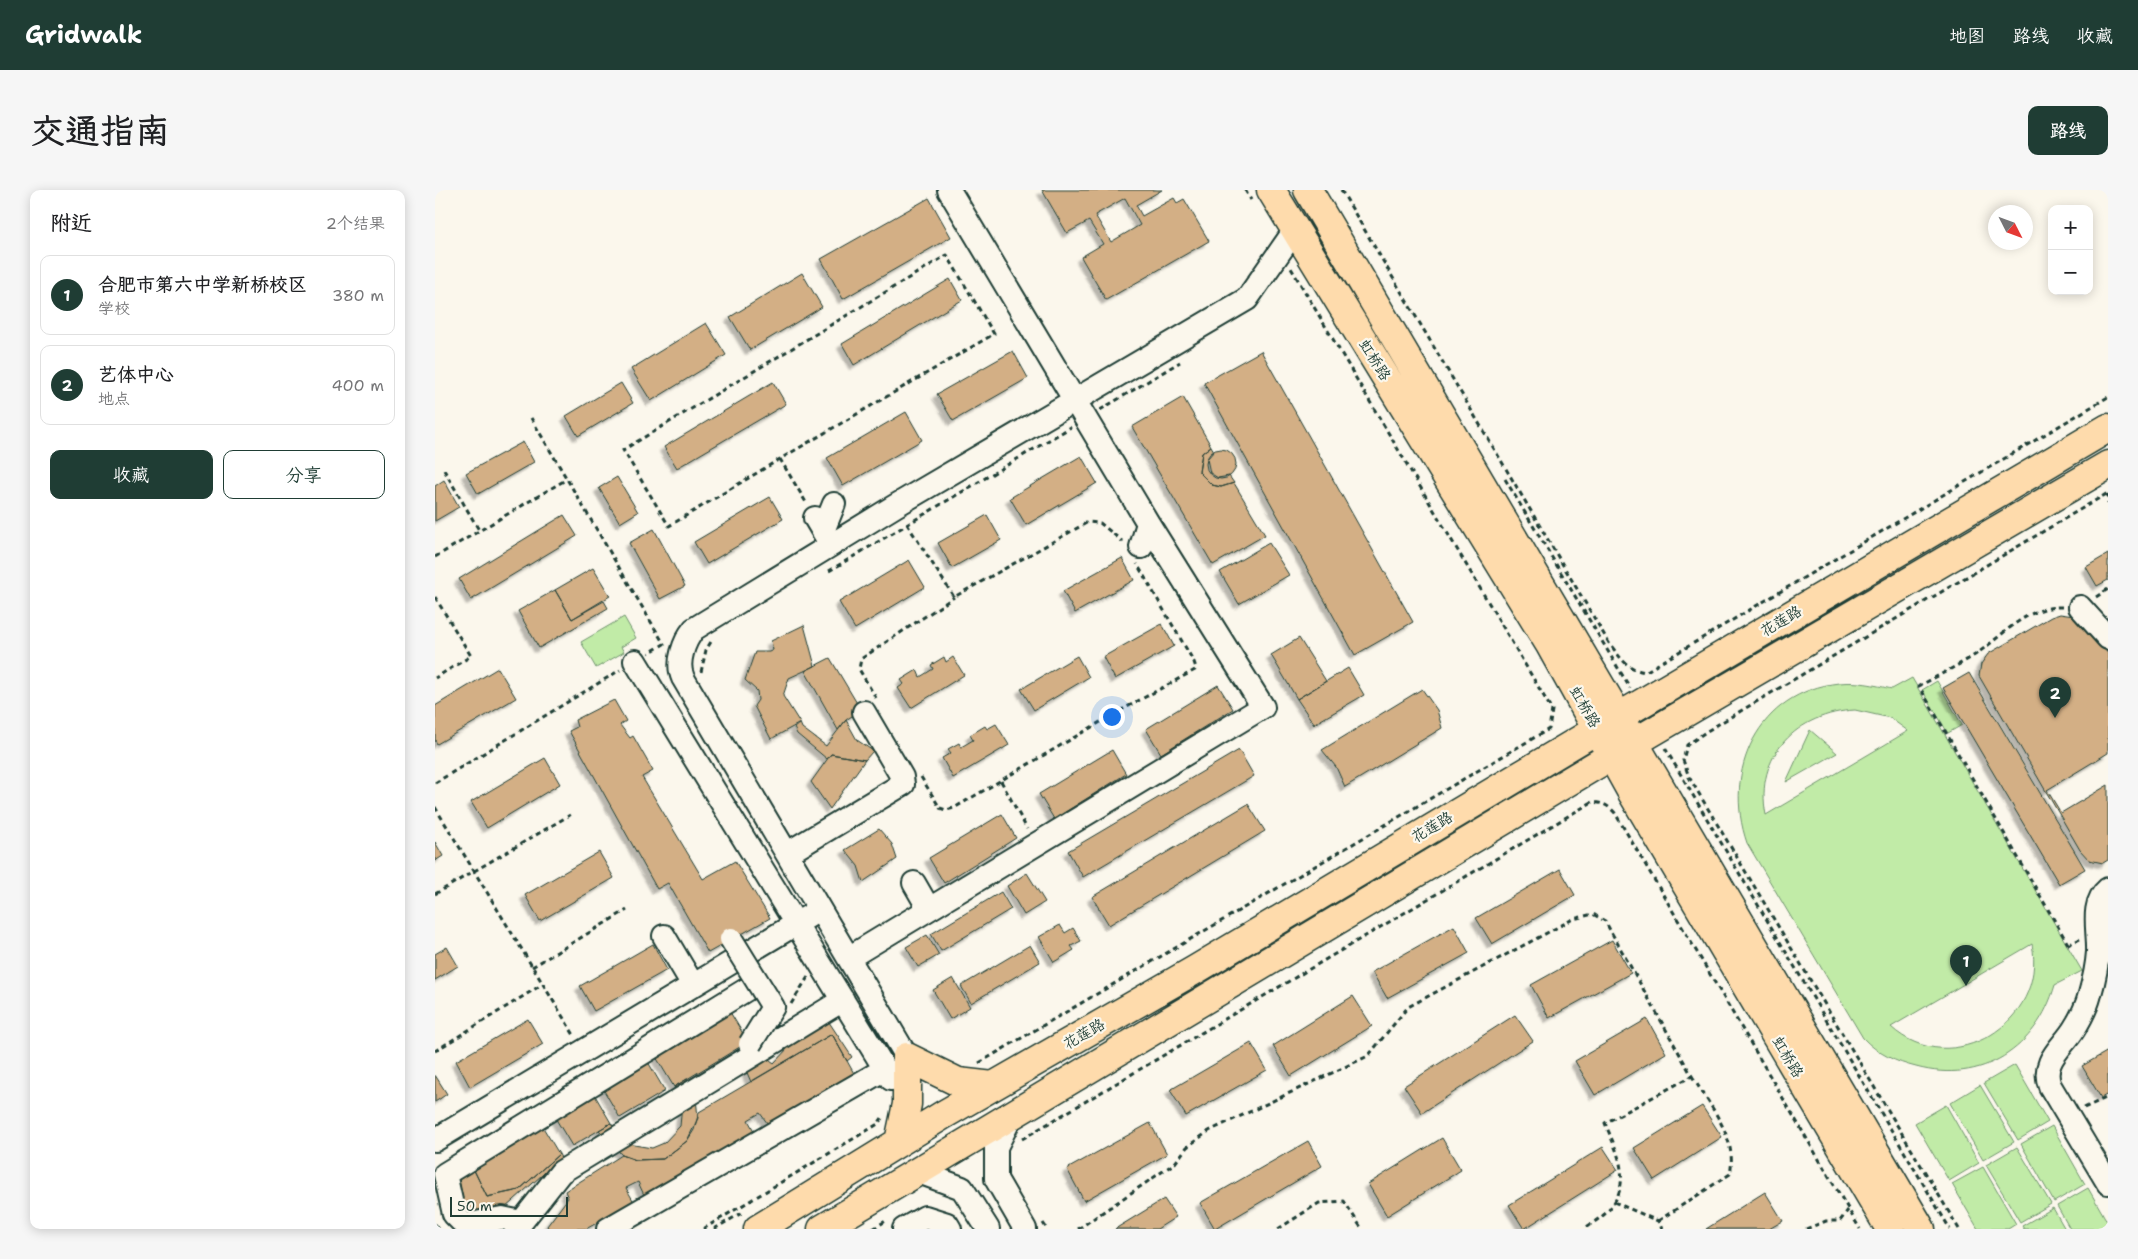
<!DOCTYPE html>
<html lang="zh">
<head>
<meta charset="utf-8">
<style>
	:root { --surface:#fff; --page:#f6f6f6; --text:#202124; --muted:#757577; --line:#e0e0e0; --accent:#1f3d34 }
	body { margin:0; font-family:"Shantell Sans","LXGW WenKai TC",sans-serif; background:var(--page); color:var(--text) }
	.controls { position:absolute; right:15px; top:15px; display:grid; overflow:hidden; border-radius:10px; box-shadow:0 2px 12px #0003 }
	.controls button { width:45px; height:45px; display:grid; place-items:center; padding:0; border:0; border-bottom:1px solid var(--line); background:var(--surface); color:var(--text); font:25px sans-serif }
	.compass { position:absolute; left:1553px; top:15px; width:45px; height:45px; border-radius:50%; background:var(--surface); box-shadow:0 2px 12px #0003; rotate:132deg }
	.scale { position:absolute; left:15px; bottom:12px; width:118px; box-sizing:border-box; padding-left:5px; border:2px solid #1f3d34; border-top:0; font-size:14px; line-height:18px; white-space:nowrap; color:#1f3d34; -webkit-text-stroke:4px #fbf7ec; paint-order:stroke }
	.you { position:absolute; left:676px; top:526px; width:18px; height:18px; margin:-12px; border:4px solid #fff; border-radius:50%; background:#1a73e8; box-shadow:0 0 0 8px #1a73e833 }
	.badge { display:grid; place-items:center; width:32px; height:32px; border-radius:50%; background:var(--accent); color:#fff; font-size:16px; font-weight:700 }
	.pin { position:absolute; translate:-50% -41px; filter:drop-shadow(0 1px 2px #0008) }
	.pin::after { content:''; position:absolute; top:26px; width:18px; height:15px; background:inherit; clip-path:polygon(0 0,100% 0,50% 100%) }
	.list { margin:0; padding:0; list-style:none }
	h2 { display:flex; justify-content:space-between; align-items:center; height:65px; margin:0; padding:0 20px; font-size:21px }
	h2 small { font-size:16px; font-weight:400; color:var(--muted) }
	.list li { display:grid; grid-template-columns:32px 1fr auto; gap:15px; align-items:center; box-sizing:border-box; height:80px; margin:0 10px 10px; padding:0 10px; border:1px solid var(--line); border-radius:10px }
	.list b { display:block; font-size:19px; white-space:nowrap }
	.list p { margin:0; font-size:16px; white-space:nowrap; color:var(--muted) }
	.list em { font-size:16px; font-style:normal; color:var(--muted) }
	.actions { display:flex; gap:10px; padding:15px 20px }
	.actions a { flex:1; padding:11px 0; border:1px solid var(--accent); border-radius:10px; text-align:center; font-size:18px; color:var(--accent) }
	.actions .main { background:var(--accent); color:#fff }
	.map { position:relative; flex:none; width:1673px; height:1039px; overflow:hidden; border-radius:10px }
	header { display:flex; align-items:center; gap:30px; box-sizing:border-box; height:70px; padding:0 25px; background:var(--accent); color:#fff }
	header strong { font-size:24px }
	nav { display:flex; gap:28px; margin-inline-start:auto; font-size:18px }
	.intro { display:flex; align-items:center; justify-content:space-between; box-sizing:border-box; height:120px; padding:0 30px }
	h1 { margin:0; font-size:35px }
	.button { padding:12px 22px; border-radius:10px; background:var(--accent); color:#fff; font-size:18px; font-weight:700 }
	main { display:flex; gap:30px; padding:0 30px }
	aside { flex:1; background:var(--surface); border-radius:10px; box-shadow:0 2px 12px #0003 }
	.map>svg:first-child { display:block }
	.green { fill:#c1eba7; stroke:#70946e; fill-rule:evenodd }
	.building { fill:#d3af85; stroke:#1f3d34; fill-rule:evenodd; filter:url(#shadow) }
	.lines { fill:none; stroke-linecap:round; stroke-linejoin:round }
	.minor-casing { stroke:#1f3d34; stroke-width:26 }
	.major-casing { stroke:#1f3d34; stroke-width:31 }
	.path { stroke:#1f3d34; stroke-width:3; stroke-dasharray:5 4; stroke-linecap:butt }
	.minor { stroke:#fbf7ec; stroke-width:22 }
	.major { stroke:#fedbac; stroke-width:28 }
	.minor-bridge-casing { stroke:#1f3d34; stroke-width:26; stroke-linecap:butt }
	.minor-bridge { stroke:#fbf7ec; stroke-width:22 }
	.labels { text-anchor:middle; stroke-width:4.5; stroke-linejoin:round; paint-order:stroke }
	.street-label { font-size:15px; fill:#1f3d34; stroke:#fbf7ec }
</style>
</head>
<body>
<header>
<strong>Gridwalk</strong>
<nav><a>地图</a><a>路线</a><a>收藏</a></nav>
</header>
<div class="intro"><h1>交通指南</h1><a class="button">路线</a></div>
<main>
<aside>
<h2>附近<small>2个结果</small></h2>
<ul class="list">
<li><span class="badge">1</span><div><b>合肥市第六中学新桥校区</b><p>学校</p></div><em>380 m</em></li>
<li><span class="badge">2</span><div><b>艺体中心</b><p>地点</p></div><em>400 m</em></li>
</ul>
<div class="actions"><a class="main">收藏</a><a>分享</a></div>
</aside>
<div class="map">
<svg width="1673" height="1039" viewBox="0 0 1673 1039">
	<defs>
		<filter id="shadow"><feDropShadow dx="-4.5" dy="4.5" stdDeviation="1" flood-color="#0004"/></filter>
	</defs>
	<rect width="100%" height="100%" fill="#fbf7ec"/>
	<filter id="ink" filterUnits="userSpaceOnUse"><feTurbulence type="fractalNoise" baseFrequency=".02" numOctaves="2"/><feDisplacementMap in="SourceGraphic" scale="10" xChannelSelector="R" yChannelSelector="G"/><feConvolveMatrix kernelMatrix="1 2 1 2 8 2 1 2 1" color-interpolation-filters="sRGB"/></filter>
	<g filter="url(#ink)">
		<path class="green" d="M189,427L201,448L186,457L189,462L161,478L146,452Z
			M1477,488L1647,781L1620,795C1602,858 1547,895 1481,877C1461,872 1443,864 1428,848L1312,653C1287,581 1323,502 1404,493C1423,491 1439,495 1457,499ZM1420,520L1455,528L1473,541L1331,625C1319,565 1363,523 1420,520ZM1597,754C1613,832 1516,892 1456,837Z
			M1502,491L1527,535L1513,543L1487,500Z
			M1375,540L1402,563L1351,592Z
			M1580,875L1613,932L1583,950L1549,893Z
			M1545,895L1579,952L1548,970L1515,913Z
			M1511,915L1544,973L1514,991L1480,933Z
			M1617,936L1650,994L1619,1012L1586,954Z
			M1582,957L1616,1014L1585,1032L1551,975Z
			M1548,977L1581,1034L1573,1039H1543L1517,994Z
			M1653,998L1673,1033V1039H1635L1622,1016Z
			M1618,1018L1630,1039H1589L1587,1036Z"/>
		<path class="building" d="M607,0H727L701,15L707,26L739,8L742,13L749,9L774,51L671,110L646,67L668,54L654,31L632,43ZM690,8L705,35L676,52L660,25Z
			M494,8L516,47L408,109L386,69Z
			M367,83L387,117L315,160L295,127Z
			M515,89L527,110L419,175L407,154Z
			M271,133L291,165L216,211L196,179Z
			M578,161L593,188L518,231L502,204Z
			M826,161L978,432L920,465L769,193Z
			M338,192L351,214L242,278L229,257Z
			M186,193L198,213L143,246L131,226Z
			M748,207L776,256L767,263L764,282L777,295L786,297L799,293L830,345L778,375L697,237Z
			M471,222L487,250L408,296L392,268Z
			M88,252L99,272L43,304L31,283Z
			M776,256L779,261L772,269L775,283L783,288L794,286L799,293L786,297L777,295L764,282L767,263Z
			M771 274a15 15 0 1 1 30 0a15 15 0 1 1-30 0Z
			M646,266L662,293L591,335L575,308Z
			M182,287L203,322L185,333L164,298Z
			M9,290L24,317L0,331V296Z
			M335,307L348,329L272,374L259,352Z
			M129,325L142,346L36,410L24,389Z
			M552,325L566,350L517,378L503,353Z
			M219,339L250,396L225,409L194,353Z
			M834,353L854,385L804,414L785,382Z
			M1673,364V390L1662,396L1651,377Z
			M687,368L699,390L640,423L628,401Z
			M474,370L490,397L420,439L404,412Z
			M158,378L175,406L137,429L120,400Z
			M120,400L137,429L169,411L173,418L104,458L83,421Z
			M1625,424L1639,426L1655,439L1673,464V563L1612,600L1626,623L1673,595V670L1668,673L1654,670L1645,660L1544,486L1546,474L1553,464L1616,427Z
			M727,434L739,456L680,489L668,467Z
			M369,435L380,476L354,488L348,506L365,533L336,549L319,516L323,510L322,501L310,490L320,462H334L338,460L336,451Z
			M864,448L891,491L862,509L836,465Z
			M642,466L654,487L599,520L586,499Z
			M509,467L511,472L518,467L529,485L476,518L463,498L469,494L466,490L482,480L485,487L498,479L496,475Z
			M395,468L426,520L411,530L403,540L370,481Z
			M63,478L81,508L2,554L0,550V516Z
			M913,478L929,505L879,534L862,509Z
			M1534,483L1650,679L1624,694L1508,498Z
			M783,495L798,519L726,564L711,539Z
			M987,499L1002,520L1007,538L910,597L901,577L887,560Z
			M179,510L191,531L185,535L195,548L198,546L218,581L207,587L268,689L300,671L335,728L273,763L233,693L222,699L134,541L142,537L140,530Z
			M411,530L422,550L438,561L430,570L396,564L392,569L362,544L359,538L365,533L367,538L391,556Z
			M561,534L574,555L518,588L507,568L516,563L513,559L524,553L526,557L538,550L535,545L550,536L552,539Z
			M677,560L691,584L619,629L604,604Z
			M804,560L819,586L648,687L633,661Z
			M396,564L430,570L395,619L376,592Z
			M110,568L125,594L52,638L36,612Z
			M813,614L830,641L674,735L657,707Z
			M567,624L581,648L509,693L494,668Z
			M444,639L457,654L462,669L428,692L423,676L410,660Z
			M0,652L8,666L0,671Z
			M164,662L179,688L105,731L90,705Z
			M1125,679L1140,705L1057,754L1041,728Z
			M592,683L610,712L589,725L572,696Z
			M566,702L576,719L506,761L496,744Z
			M625,735L630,743L638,738L646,751L636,756L639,760L619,772L604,747Z
			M1019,736L1034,763L952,808L937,782Z
			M492,745L504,765L483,777L471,757Z
			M1177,750L1196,783L1114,828L1096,795Z
			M218,754L232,780L159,821L145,796Z
			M595,755L605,772L536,813L526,796Z
			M12,757L23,776L0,790V764Z
			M518,788L535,817L515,829L498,800Z
			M918,806L937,836L856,886L838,856Z
			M295,822L313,852L239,897L221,867Z
			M1080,825L1098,851L987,923L969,896Z
			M93,829L108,854L35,897L21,871Z
			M392,829L417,867L412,871L397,844L316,892L304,864L317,856L339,873L368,842Z
			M1212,829L1231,863L1160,905L1140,871Z
			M397,844L421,887L335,937L325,923L313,930L323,948L217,1005L215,1001L209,1005L203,992L191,998L199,1012L151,1039H114L112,1036L133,1008L130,1001L187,965L201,970L228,969L252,951L259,940L264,922Z
			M816,853L832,880L751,926L735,900Z
			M1673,861V904L1666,908L1647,876Z
			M213,872L230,901L185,928L168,899Z
			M0,885L12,904L0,912Z
			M252,889L261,908L263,928L252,951L228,969L201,970L187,965L164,940L176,933L182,942L199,955L217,958L229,953L245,936L247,915L239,897Z
			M158,902L176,933L137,956L119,926Z
			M1267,916L1287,947L1219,990L1199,958Z
			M715,933L732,964L649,1011L632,979Z
			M106,934L124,964L84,1000L52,1007L37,976Z
			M1007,948L1026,980L952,1026L933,994Z
			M873,951L887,976L780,1039L765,1013Z
			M1168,957L1183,980L1089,1039L1074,1015Z
			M124,964L126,968L69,1019L38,1025L30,1022L23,985L37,976L52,1007L84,1000Z
			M1330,1002L1348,1031L1334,1039H1271Z
			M729,1009L741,1027L722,1039H680Z"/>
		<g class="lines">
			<defs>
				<path id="minor" d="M380,328L396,355
					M388,341L399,314
					M706,357L713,333
					M1645,417L1673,448
					M200,471L456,889
					M353,663L468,594L467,587L429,522
					M479,693L494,719
					M1673,699C1655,714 1664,741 1663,762C1662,776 1659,790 1655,804C1652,816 1646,828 1639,839C1628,857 1605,872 1615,896L1673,993
					M229,746L258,795
					M415,767L828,517L713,333L514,0
					M472,867L248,488C241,473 249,451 259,439L460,316L812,109L860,40
					M577,925L561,957V989L590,1039
					M0,950L374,726
					M481,981L527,998L553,1039
					M86,1032L67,1028L30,1035L19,1024L10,984L314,798
					M81,1039L126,982L408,810
					M173,1039L450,879
					M469,1039L490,1027L512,1034L515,1039"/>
				<path id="major" d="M836,0L1115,455L1196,601L1455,1039
					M873,0L1486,1039
					M464,952L472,914V867L523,892L558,896
					M323,1039L508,925L760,780L1163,539L1673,238
					M387,1039L1161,575L1673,275"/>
			</defs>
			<use href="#minor" class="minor-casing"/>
			<use href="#major" class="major-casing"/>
			<path class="path" d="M810,0L816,10
				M906,0L1174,453C1186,468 1190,478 1210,482L1673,207
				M665,220L745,172
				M96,228L229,454L214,463
				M345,269L234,336L188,260L512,65L559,144L345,269L372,314
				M9,280L44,340
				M1070,289L1195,498
				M1673,304V314
				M472,334L519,407L653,332L665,333L688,352
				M0,367L132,289
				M394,381L636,237
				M0,407L36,466L0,488
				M1661,407L1673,399
				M1627,417C1589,416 1566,449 1535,468C1518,478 1501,487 1484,496L1633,754
				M266,482L271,460L277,450
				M441,508L424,479L426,469L519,407
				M1230,558L1515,1039
				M486,587L505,618L511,620L519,618L679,524L760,480L761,478L759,472L702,374
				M566,591L592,639
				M0,593L185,480
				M0,617L139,845
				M0,704L135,625
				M1633,755L1645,749
				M97,777L192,720
				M356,814L373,787
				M0,861L108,794
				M544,873L1114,539L1117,520L856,78
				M1649,918L1673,907
				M587,949L1157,612C1168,613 1173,615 1180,623L1425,1039
				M1179,1012L1223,1031L1227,1039
				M1223,1031L1295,984C1303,947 1274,915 1257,886
				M608,1033L612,1039
				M0,1034L3,1039
				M268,1039L443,934L447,928
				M279,1039L310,1021
				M438,1039L452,1030
				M643,1039L740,973L752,957L774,941L933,866L973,817L1138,729L1158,724L1170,731L1257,886L1170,933C1182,962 1197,989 1176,1017C1170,1026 1157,1033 1149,1039
				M843,1039L884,1013L909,1011L927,1039
				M1371,1039L1391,1031H1405L1413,1020
				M1524,1039L1254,587L1248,570L1252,555L1272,541L1673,303"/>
			<use href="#minor" class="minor"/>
			<use href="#major" class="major"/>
			<defs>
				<path id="minor-bridge" d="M296,749L338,817L315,854"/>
			</defs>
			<use href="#minor-bridge" class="minor-bridge-casing"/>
			<use href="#minor-bridge" class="minor-bridge"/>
		</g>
	</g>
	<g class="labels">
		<g class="street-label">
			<text transform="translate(940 170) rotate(58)" y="5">虹桥路</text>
			<text transform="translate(1346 431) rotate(-31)" y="5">花莲路</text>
			<text transform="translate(1150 517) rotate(60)" y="5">虹桥路</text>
			<text transform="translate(997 637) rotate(-31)" y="5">花莲路</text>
			<text transform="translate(649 844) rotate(-30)" y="5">花莲路</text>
			<text transform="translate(1353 867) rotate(59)" y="5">虹桥路</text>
		</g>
	</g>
</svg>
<div class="controls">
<button>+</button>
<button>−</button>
</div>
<svg class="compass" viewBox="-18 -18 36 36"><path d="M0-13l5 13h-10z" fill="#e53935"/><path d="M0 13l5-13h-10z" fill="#757577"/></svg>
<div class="scale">50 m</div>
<div class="you"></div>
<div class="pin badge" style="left:1531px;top:796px">1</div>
<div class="pin badge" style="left:1620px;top:528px">2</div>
</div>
</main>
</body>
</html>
